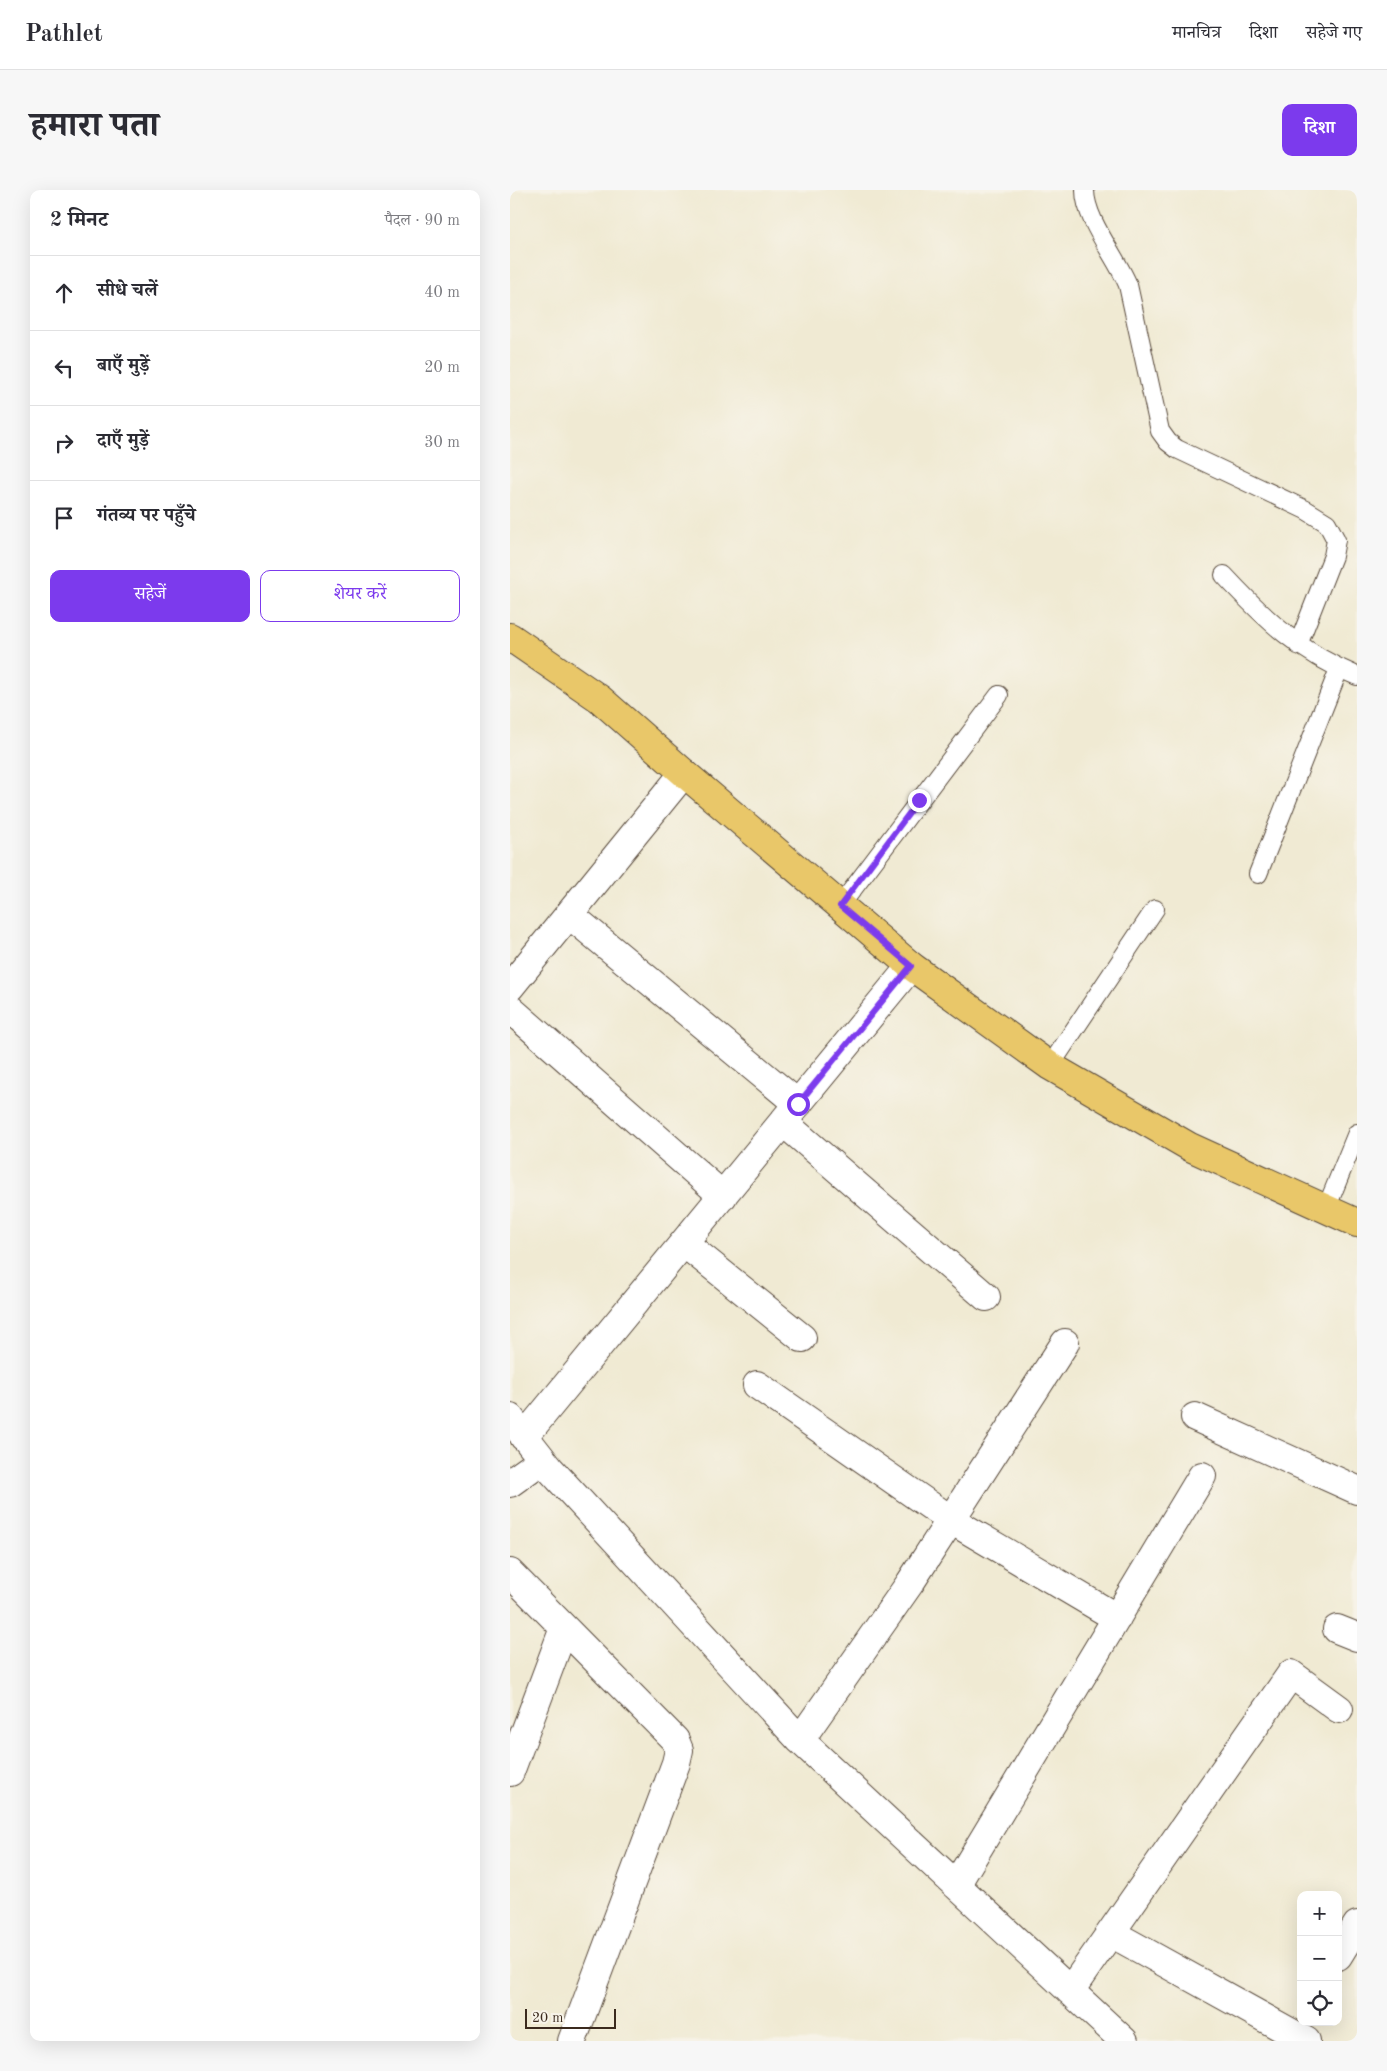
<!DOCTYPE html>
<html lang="hi">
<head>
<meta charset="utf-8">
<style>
	:root { --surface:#fff; --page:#f7f7f7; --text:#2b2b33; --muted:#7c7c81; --line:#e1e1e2; --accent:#7c3aed }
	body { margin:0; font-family:"Old Standard TT","Noto Serif Devanagari",serif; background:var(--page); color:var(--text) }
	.controls { position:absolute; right:15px; bottom:15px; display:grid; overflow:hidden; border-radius:10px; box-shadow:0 5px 20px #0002 }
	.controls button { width:45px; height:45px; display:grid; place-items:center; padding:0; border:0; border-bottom:1px solid var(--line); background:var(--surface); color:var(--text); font:25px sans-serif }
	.scale { position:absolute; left:15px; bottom:12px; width:91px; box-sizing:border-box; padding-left:5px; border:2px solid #3b2a1e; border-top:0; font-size:14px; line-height:18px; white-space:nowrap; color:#3b2a1e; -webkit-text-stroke:4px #f7f3e8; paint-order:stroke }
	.stop { position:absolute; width:15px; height:15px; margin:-11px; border:4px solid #7c3aed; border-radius:50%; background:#fff }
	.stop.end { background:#7c3aed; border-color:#fff; box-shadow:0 1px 5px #0008 }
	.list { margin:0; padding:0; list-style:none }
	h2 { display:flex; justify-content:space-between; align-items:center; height:65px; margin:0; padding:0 20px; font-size:21px }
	h2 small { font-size:16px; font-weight:400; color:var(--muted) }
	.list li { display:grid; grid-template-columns:32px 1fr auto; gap:15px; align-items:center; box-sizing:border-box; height:75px; padding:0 20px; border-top:1px solid var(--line) }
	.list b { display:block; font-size:19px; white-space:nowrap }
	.list em { font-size:16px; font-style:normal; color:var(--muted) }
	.actions { display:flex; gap:10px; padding:15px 20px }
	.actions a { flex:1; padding:11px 0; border:1px solid var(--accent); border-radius:10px; text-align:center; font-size:18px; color:var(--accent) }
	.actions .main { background:var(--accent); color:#fff }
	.icon { flex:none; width:28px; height:28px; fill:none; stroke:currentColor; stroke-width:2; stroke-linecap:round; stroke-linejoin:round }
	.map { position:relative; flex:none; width:847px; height:1851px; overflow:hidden; border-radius:10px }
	header { display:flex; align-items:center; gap:30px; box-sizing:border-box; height:70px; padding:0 25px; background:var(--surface); border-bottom:1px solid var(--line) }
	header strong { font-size:24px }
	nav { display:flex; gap:28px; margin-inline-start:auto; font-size:18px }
	.intro { display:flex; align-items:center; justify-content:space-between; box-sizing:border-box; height:120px; padding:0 30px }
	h1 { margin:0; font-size:35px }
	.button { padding:12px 22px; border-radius:10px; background:var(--accent); color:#fff; font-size:18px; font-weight:700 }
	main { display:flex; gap:30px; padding:0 30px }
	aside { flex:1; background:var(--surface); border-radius:10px; box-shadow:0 5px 20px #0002 }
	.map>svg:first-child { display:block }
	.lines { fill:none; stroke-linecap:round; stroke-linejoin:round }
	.lane-casing { stroke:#564739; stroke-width:20 }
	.street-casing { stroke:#564739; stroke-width:30 }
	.primary-casing { stroke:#564739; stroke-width:30 }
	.lane { stroke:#fff; stroke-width:18 }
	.street { stroke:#fff; stroke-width:28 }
	.primary { stroke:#e9c769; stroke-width:28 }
	.route { stroke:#7c3aed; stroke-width:6 }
</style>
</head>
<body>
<header>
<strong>Pathlet</strong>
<nav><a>मानचित्र</a><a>दिशा</a><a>सहेजे गए</a></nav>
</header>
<div class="intro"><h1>हमारा पता</h1><a class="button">दिशा</a></div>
<main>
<aside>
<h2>2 मिनट<small>पैदल · 90 m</small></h2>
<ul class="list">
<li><svg class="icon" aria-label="ahead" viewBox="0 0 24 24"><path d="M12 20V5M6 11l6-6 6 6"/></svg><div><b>सीधे चलें</b></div><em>40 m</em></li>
<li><svg class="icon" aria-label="left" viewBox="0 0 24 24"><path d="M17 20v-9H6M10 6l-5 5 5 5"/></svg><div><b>बाएँ मुड़ें</b></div><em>20 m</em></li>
<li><svg class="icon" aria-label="right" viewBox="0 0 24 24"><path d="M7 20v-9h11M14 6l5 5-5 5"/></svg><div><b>दाएँ मुड़ें</b></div><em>30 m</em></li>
<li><svg class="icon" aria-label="arrive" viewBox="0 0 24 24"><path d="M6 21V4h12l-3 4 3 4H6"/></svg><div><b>गंतव्य पर पहुँचे</b></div></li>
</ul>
<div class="actions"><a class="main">सहेजें</a><a>शेयर करें</a></div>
</aside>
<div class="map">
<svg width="847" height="1851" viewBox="0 0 847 1851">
	<rect width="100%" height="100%" fill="#f7f3e8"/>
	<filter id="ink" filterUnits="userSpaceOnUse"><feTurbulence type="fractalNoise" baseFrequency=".02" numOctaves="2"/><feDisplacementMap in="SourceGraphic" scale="10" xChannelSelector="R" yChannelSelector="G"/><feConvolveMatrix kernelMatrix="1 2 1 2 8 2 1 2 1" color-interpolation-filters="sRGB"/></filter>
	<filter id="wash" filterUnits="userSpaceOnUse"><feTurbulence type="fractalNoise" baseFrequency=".0096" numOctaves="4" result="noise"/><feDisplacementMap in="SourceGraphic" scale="20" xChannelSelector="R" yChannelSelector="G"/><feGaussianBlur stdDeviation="1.12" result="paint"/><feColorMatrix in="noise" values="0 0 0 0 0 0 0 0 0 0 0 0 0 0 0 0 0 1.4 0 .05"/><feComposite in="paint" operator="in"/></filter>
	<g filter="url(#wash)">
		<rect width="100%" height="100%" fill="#f0ead3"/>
	</g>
	<g filter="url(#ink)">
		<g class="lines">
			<defs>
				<path id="lane" d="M575,0C575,30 606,66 618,95L650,241L658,252L667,259L796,320L817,333L826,350L823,366L788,455
					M714,385C755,429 790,463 847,486
					M748,684L829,479
					M330,716L489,505
					M540,876L645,719
					M816,1019L847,943"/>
				<path id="street" d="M60,725L288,914
					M0,797L174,583
					M0,819L213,1006
					M273,932L476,1107
					M174,1053L292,1148
					M247,1195L441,1330L607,1428
					M685,1227L847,1300
					M0,1228L40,1279L290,1550L614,1851
					M14,1247L401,776
					M0,1293L32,1270
					M0,1383L165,1550L169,1560L166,1573L62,1851
					M827,1439L847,1447
					M290,1550L400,1393L555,1153
					M0,1582L54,1438
					M446,1695L692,1286
					M601,1743L796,1851
					M828,1766L847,1735
					M560,1801L781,1484L829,1519"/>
				<path id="primary" d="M0,447L90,509L174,583L401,776L540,876L680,957L847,1033"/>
			</defs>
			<use href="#lane" class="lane-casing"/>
			<use href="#street" class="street-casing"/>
			<use href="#primary" class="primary-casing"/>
			<use href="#lane" class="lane"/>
			<use href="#street" class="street"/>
			<use href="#primary" class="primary"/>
		</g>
	</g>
	<g class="lines" filter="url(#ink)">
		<path class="route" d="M288,914L401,776L330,716L409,610"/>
	</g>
</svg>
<div class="controls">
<button>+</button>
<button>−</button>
<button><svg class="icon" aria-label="locate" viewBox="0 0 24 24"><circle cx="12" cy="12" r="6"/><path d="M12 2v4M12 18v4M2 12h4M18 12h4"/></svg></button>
</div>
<div class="scale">20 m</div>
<div class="stop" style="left:288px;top:914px"></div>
<div class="stop end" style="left:409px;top:610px"></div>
</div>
</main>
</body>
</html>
